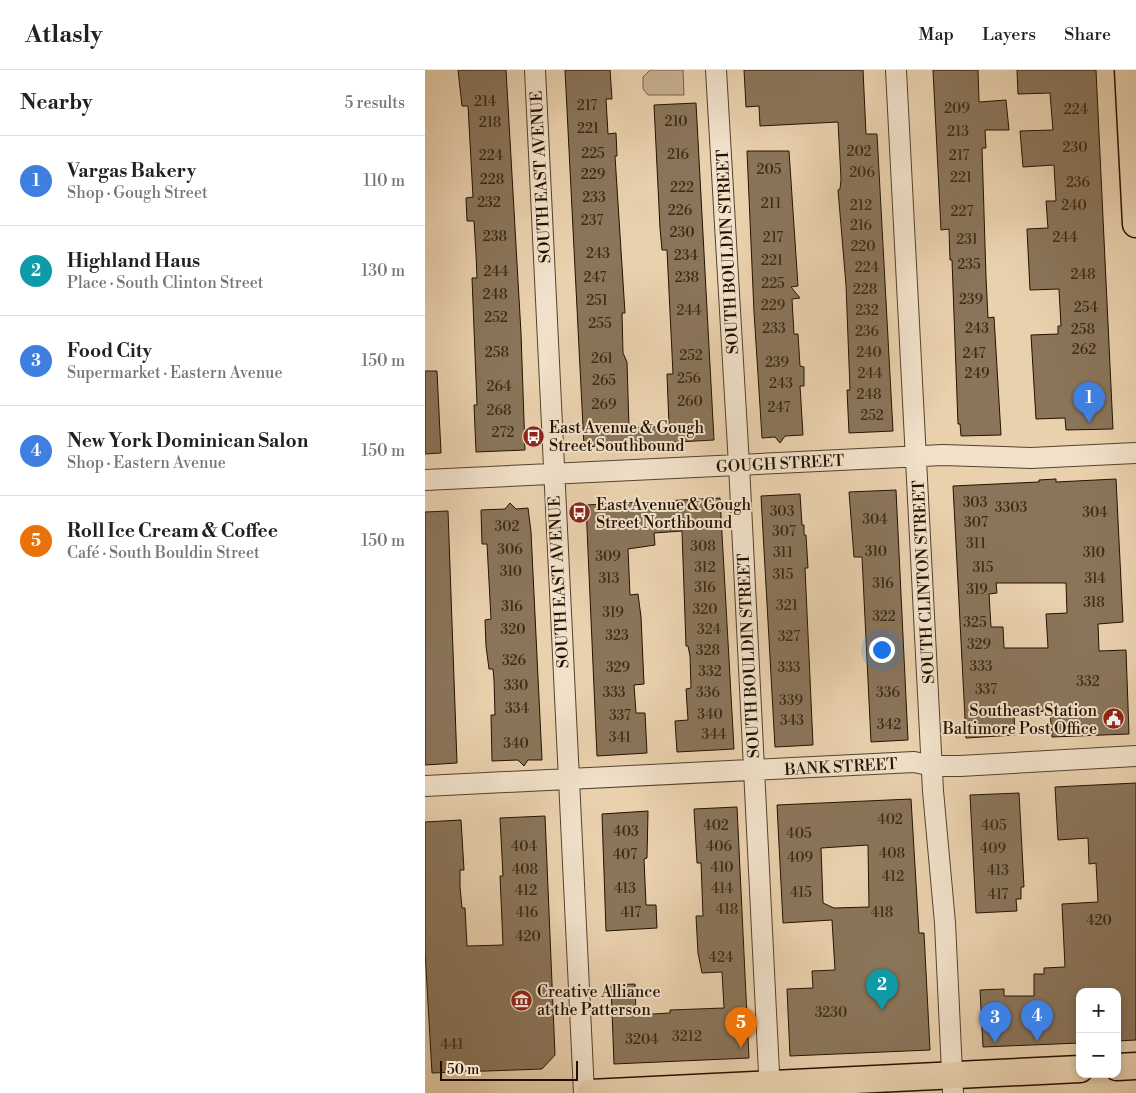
<!DOCTYPE html>
<html lang="en">
<head>
<meta charset="utf-8">
<style>
	:root { --surface:#fff; --page:#f2f2f2; --text:#202124; --muted:#757577; --line:#e0e0e0; --accent:#7c3aed }
	body { margin:0; font-family:"Libre Bodoni",serif; background:var(--page); color:var(--text) }
	.controls { position:absolute; right:15px; bottom:15px; display:grid; overflow:hidden; border-radius:10px; box-shadow:0 2px 8px #0003 }
	.controls button { width:45px; height:45px; display:grid; place-items:center; padding:0; border:0; border-bottom:1px solid var(--line); background:var(--surface); color:var(--text); font:25px sans-serif }
	.scale { position:absolute; left:15px; bottom:12px; width:138px; box-sizing:border-box; padding-left:5px; border:2px solid #231200; border-top:0; font-size:14px; line-height:18px; white-space:nowrap; color:#231200; -webkit-text-stroke:4px #f1e1ca; paint-order:stroke }
	.you { position:absolute; left:456px; top:579px; width:18px; height:18px; margin:-12px; border:4px solid #fff; border-radius:50%; background:#1a73e8; box-shadow:0 0 0 8px #1a73e833 }
	.badge { display:grid; place-items:center; width:32px; height:32px; border-radius:50%; background:var(--accent); color:#fff; font-size:16px; font-weight:700 }
	.pin { position:absolute; translate:-50% -41px; filter:drop-shadow(0 1px 2px #0008) }
	.pin::after { content:''; position:absolute; top:26px; width:18px; height:15px; background:inherit; clip-path:polygon(0 0,100% 0,50% 100%) }
	.list { margin:0; padding:0; list-style:none }
	h2 { display:flex; justify-content:space-between; align-items:center; height:65px; margin:0; padding:0 20px; font-size:21px }
	h2 small { font-size:16px; font-weight:400; color:var(--muted) }
	.list li { display:grid; grid-template-columns:32px 1fr auto; gap:15px; align-items:center; box-sizing:border-box; height:90px; padding:0 20px; border-top:1px solid var(--line) }
	.list b { display:block; font-size:19px; white-space:nowrap }
	.list p { margin:0; font-size:16px; white-space:nowrap; color:var(--muted) }
	.list em { font-size:16px; font-style:normal; color:var(--muted) }
	.map { position:relative; flex:none; width:711px; height:1023px; overflow:hidden }
	header { display:flex; align-items:center; gap:30px; box-sizing:border-box; height:70px; padding:0 25px; background:var(--surface); border-bottom:1px solid var(--line) }
	header strong { font-size:24px }
	nav { display:flex; gap:28px; margin-inline-start:auto; font-size:18px }
	main { display:flex }
	aside { flex:1; background:var(--surface) }
	.map>svg:first-child { display:block }
	.green { fill:#c8b190; stroke:#766248 }
	.building { fill:#8a755a; stroke:#231200; fill-rule:evenodd }
	.lines { fill:none; stroke-linecap:round; stroke-linejoin:round }
	.minor-casing { stroke:#55422c; stroke-width:22 }
	.major-casing { stroke:#231200; stroke-width:29 }
	.minor { stroke:#f1e1ca; stroke-width:20 }
	.major { stroke:#ead1ae; stroke-width:26 }
	.labels { text-anchor:middle; stroke-width:4; stroke-linejoin:round; paint-order:stroke }
	.number-label { font-size:14px; fill:#3d2b16 }
	.street-label { font-size:16px; fill:#231200; stroke:#f1e1ca }
	.poi-label { font-size:16px; fill:#231200; stroke:#f1e1ca; text-anchor:start }
</style>
</head>
<body>
<header>
<strong>Atlasly</strong>
<nav><a>Map</a><a>Layers</a><a>Share</a></nav>
</header>
<main>
<aside>
<h2>Nearby<small>5 results</small></h2>
<ul class="list">
<li><span class="badge" style="background:#3f7fe0">1</span><div><b>Vargas Bakery</b><p>Shop · Gough Street</p></div><em>110 m</em></li>
<li><span class="badge" style="background:#0f9aa8">2</span><div><b>Highland Haus</b><p>Place · South Clinton Street</p></div><em>130 m</em></li>
<li><span class="badge" style="background:#3f7fe0">3</span><div><b>Food City</b><p>Supermarket · Eastern Avenue</p></div><em>150 m</em></li>
<li><span class="badge" style="background:#3f7fe0">4</span><div><b>New York Dominican Salon</b><p>Shop · Eastern Avenue</p></div><em>150 m</em></li>
<li><span class="badge" style="background:#e8710a">5</span><div><b>Roll Ice Cream &amp; Coffee</b><p>Café · South Bouldin Street</p></div><em>150 m</em></li>
</ul>
</aside>
<div class="map">
<svg width="711" height="1023" viewBox="0 0 711 1023">
	<rect width="100%" height="100%" fill="#ead1ae"/>
	<filter id="stains"><feTurbulence type="fractalNoise" baseFrequency=".004" numOctaves="4"/><feColorMatrix values="0 0 0 0 .2 0 0 0 0 .09 0 0 0 0 .02 0 0 0 .5 -.17"/></filter>
	<radialGradient id="worn" r=".72"><stop offset=".6" stop-color="#630" stop-opacity="0"/><stop offset="1" stop-color="#630" stop-opacity=".3"/></radialGradient>
	<path class="green" d="M225,0H258L259,25H223L218,19V7Z"/>
	<path class="building" d="M33,0H81L96,263L100,380L51,382L49,335H52L47,208H52L51,184L49,151H42L41,128L48,127L43,36H37Z
		M140,0H185L187,29H181L183,64L191,63L192,86H190L200,243H197L198,283L202,292L204,358L244,356L242,304H248L242,180H237L235,158L229,35L271,33L289,370L159,377Z
		M319,0H438L441,64H452L468,361L424,363L422,320H425L421,215L413,120L415,119L416,109L413,52L335,56L334,36L321,37Z
		M508,0H553L554,32L581,30L584,60H560L561,78H557L561,207L563,248L569,247L576,365L536,366L535,354H533L527,190H525L524,159L516,160Z
		M592,0H671L688,359L641,360L640,348L611,349L606,265L633,264V256H636L634,219L605,220L602,159L623,158L621,131H631L629,95L598,97L595,61L628,60L625,23L593,24Z
		M322,81H364L373,216L366,217L375,228L367,229L369,264H373L375,296L379,297V316H375L378,365L360,366L355,373L350,367L337,368L329,242Z
		M0,301H12L16,383L0,384Z
		M631,409V412L691,409L698,552L673,554L674,581L701,580L704,664L627,667L625,641L589,643L590,665L541,668L528,416L614,412V410ZM571,513H641L642,543L621,544L623,578H579L578,557H566L564,524L572,523Z
		M471,420L483,670L446,672L437,487H429L424,422Z
		M375,424L377,455H379V465H381L383,498H380L388,675L350,677L336,426Z
		M295,428L309,679L252,682L250,651L263,650L261,619L266,618L265,586L263,576H261L257,461L229,463L230,475L203,479L205,525L213,524L216,547L219,614L209,615L211,643H220L222,683L172,686L161,435Z
		M85,433L91,439L103,438L106,462L117,690H103L99,696L93,690L67,691L66,645H70L69,610L68,599H64L61,576L60,550L66,549L62,474H57L56,440L80,439Z
		M23,441L32,693L0,695V442Z
		M711,713V970L692,971V920L655,921V973L558,977L555,920L579,919V926H609V904H619V898L640,897L637,834L673,832L671,793L664,794L663,768L633,770L630,717Z
		M594,723L599,817H596V829H591L592,841L551,843L545,725Z
		M486,729L494,863H499L505,980L365,986L362,919L388,918L387,901L410,900L407,850L358,853L352,735ZM443,775L444,837L409,838L398,833L396,778Z
		M312,737L324,988L189,994L186,915L210,914L211,945L245,943V940L299,938L297,902L277,903L273,883L271,846H278L276,793H272L269,739Z
		M223,741L222,788L219,789L221,835H231L232,858L181,861L177,744Z
		M120,746L130,985L117,999L7,1003L0,881V752L36,750L39,800H35V817L37,838H40L42,876L78,875L75,806H78L75,748Z"/>
	<g class="lines">
		<defs>
			<path id="minor" d="M110,0L159,1023
				M291,0L314,395L345,1023
				M471,0L508,721L520,853L528,1023
				M0,410L518,385L606,388L711,383
				M0,716L489,692L508,696H535L711,686"/>
			<path id="major" d="M703,0L711,154
				M692,997L711,996
				M165,1023L655,999"/>
		</defs>
		<use href="#minor" class="minor-casing"/>
		<use href="#major" class="major-casing"/>
		<use href="#minor" class="minor"/>
		<use href="#major" class="major"/>
	</g>
	<defs>
		<symbol id="bus-disc" viewBox="-11 -11 22 22"><circle r="9.5" fill="#8f2418" stroke="#f1e1ca"/><path d="M-5-6H5V4H4V6H2V4H-2V6H-4V4H-5ZM-3.5-4V0h7V-4ZM-3.5 1.2v1.5H-2V1.2ZM2 1.2v1.5H3.5V1.2Z" fill="#fff"/></symbol>
		<symbol id="civic-disc" viewBox="-11 -11 22 22"><circle r="9.5" fill="#8f2418" stroke="#f1e1ca"/><path d="M-.6-6.5H3V-4.5H.6V-3L4-1V1h2V6H-6V1h2V-1L-.6-3ZM-1.2 2.5V6h2.4V2.5Z" fill="#fff"/></symbol>
		<symbol id="museum-disc" viewBox="-11 -11 22 22"><circle r="9.5" fill="#8f2418" stroke="#f1e1ca"/><path d="M0-6L6-3V-2H-6V-3ZM-5-1h2V3h-2ZM-1-1h2V3h-2ZM3-1h2V3H3ZM-6 4H6V6H-6Z" fill="#fff"/></symbol>
	</defs>
	<g fill-rule="evenodd">
		<use href="#bus-disc" x="96" y="354" width="25" height="25"/>
		<use href="#bus-disc" x="142" y="430" width="25" height="25"/>
		<use href="#civic-disc" x="676" y="636" width="25" height="25"/>
		<use href="#museum-disc" x="84" y="918" width="25" height="25"/>
	</g>
	<g class="labels">
		<g class="number-label">
			<text x="60" y="36">214</text>
			<text x="162" y="40">217</text>
			<text x="532" y="43">209</text>
			<text x="651" y="44">224</text>
			<text x="251" y="56">210</text>
			<text x="65" y="57">218</text>
			<text x="163" y="63">221</text>
			<text x="533" y="66">213</text>
			<text x="650" y="82">230</text>
			<text x="434" y="86">202</text>
			<text x="168" y="88">225</text>
			<text x="253" y="89">216</text>
			<text x="66" y="90">224</text>
			<text x="534" y="90">217</text>
			<text x="344" y="104">205</text>
			<text x="437" y="107">206</text>
			<text x="168" y="109">229</text>
			<text x="536" y="112">221</text>
			<text x="67" y="114">228</text>
			<text x="653" y="117">236</text>
			<text x="257" y="122">222</text>
			<text x="169" y="132">233</text>
			<text x="64" y="137">232</text>
			<text x="346" y="138">211</text>
			<text x="436" y="140">212</text>
			<text x="649" y="140">240</text>
			<text x="255" y="145">226</text>
			<text x="537" y="146">227</text>
			<text x="167" y="155">237</text>
			<text x="436" y="160">216</text>
			<text x="257" y="167">230</text>
			<text x="70" y="171">238</text>
			<text x="348" y="172">217</text>
			<text x="640" y="172">244</text>
			<text x="542" y="174">231</text>
			<text x="438" y="181">220</text>
			<text x="173" y="188">243</text>
			<text x="261" y="190">234</text>
			<text x="347" y="195">221</text>
			<text x="544" y="199">235</text>
			<text x="442" y="202">224</text>
			<text x="71" y="206">244</text>
			<text x="658" y="209">248</text>
			<text x="170" y="212">247</text>
			<text x="262" y="212">238</text>
			<text x="348" y="218">225</text>
			<text x="440" y="224">228</text>
			<text x="70" y="229">248</text>
			<text x="546" y="234">239</text>
			<text x="172" y="235">251</text>
			<text x="348" y="240">229</text>
			<text x="661" y="242">254</text>
			<text x="264" y="245">244</text>
			<text x="442" y="245">232</text>
			<text x="71" y="252">252</text>
			<text x="175" y="258">255</text>
			<text x="349" y="263">233</text>
			<text x="552" y="263">243</text>
			<text x="658" y="264">258</text>
			<text x="442" y="266">236</text>
			<text x="659" y="284">262</text>
			<text x="72" y="287">258</text>
			<text x="444" y="287">240</text>
			<text x="549" y="288">247</text>
			<text x="266" y="290">252</text>
			<text x="177" y="293">261</text>
			<text x="352" y="297">239</text>
			<text x="445" y="308">244</text>
			<text x="552" y="308">249</text>
			<text x="264" y="313">256</text>
			<text x="179" y="315">265</text>
			<text x="356" y="318">243</text>
			<text x="74" y="321">264</text>
			<text x="444" y="329">248</text>
			<text x="265" y="336">260</text>
			<text x="179" y="339">269</text>
			<text x="354" y="342">247</text>
			<text x="74" y="345">268</text>
			<text x="447" y="350">252</text>
			<text x="78" y="367">272</text>
			<text x="550" y="437">303</text>
			<text x="586" y="442">3303</text>
			<text x="357" y="446">303</text>
			<text x="670" y="447">304</text>
			<text x="450" y="454">304</text>
			<text x="551" y="457">307</text>
			<text x="82" y="461">302</text>
			<text x="359" y="466">307</text>
			<text x="551" y="478">311</text>
			<text x="278" y="481">308</text>
			<text x="85" y="484">306</text>
			<text x="451" y="486">310</text>
			<text x="358" y="487">311</text>
			<text x="669" y="487">310</text>
			<text x="183" y="491">309</text>
			<text x="280" y="502">312</text>
			<text x="558" y="502">315</text>
			<text x="86" y="506">310</text>
			<text x="358" y="509">315</text>
			<text x="184" y="513">313</text>
			<text x="670" y="513">314</text>
			<text x="458" y="518">316</text>
			<text x="280" y="522">316</text>
			<text x="552" y="524">319</text>
			<text x="669" y="537">318</text>
			<text x="362" y="540">321</text>
			<text x="87" y="541">316</text>
			<text x="280" y="544">320</text>
			<text x="188" y="547">319</text>
			<text x="459" y="551">322</text>
			<text x="550" y="557">325</text>
			<text x="88" y="564">320</text>
			<text x="284" y="564">324</text>
			<text x="192" y="570">323</text>
			<text x="364" y="571">327</text>
			<text x="554" y="579">329</text>
			<text x="283" y="585">328</text>
			<text x="89" y="595">326</text>
			<text x="556" y="601">333</text>
			<text x="193" y="602">329</text>
			<text x="364" y="602">333</text>
			<text x="285" y="606">332</text>
			<text x="663" y="616">332</text>
			<text x="91" y="620">330</text>
			<text x="561" y="624">337</text>
			<text x="189" y="627">333</text>
			<text x="283" y="627">336</text>
			<text x="463" y="627">336</text>
			<text x="366" y="635">339</text>
			<text x="92" y="643">334</text>
			<text x="285" y="649">340</text>
			<text x="195" y="650">337</text>
			<text x="367" y="655">343</text>
			<text x="464" y="659">342</text>
			<text x="289" y="669">344</text>
			<text x="195" y="672">341</text>
			<text x="91" y="678">340</text>
			<text x="465" y="754">402</text>
			<text x="291" y="760">402</text>
			<text x="569" y="760">405</text>
			<text x="201" y="766">403</text>
			<text x="374" y="768">405</text>
			<text x="99" y="781">404</text>
			<text x="294" y="781">406</text>
			<text x="568" y="783">409</text>
			<text x="467" y="788">408</text>
			<text x="200" y="789">407</text>
			<text x="375" y="792">409</text>
			<text x="297" y="802">410</text>
			<text x="100" y="804">408</text>
			<text x="573" y="805">413</text>
			<text x="468" y="811">412</text>
			<text x="200" y="823">413</text>
			<text x="297" y="823">414</text>
			<text x="101" y="825">412</text>
			<text x="376" y="827">415</text>
			<text x="573" y="829">417</text>
			<text x="302" y="844">418</text>
			<text x="102" y="847">416</text>
			<text x="206" y="847">417</text>
			<text x="457" y="847">418</text>
			<text x="674" y="855">420</text>
			<text x="103" y="871">420</text>
			<text x="296" y="892">424</text>
			<text x="406" y="947">3230</text>
			<text x="262" y="971">3212</text>
			<text x="217" y="974">3204</text>
			<text x="27" y="979">441</text>
		</g>
		<g class="street-label">
			<text transform="translate(115 107) rotate(-93)" y="6">SOUTH EAST AVENUE</text>
			<text transform="translate(302 182) rotate(-93)" y="6">SOUTH BOULDIN STREET</text>
			<text transform="translate(355 393) rotate(-3)" y="6">GOUGH STREET</text>
			<text transform="translate(133 512) rotate(-93)" y="6">SOUTH EAST AVENUE</text>
			<text transform="translate(498 512) rotate(-93)" y="6">SOUTH CLINTON STREET</text>
			<text transform="translate(323 586) rotate(-93)" y="6">SOUTH BOULDIN STREET</text>
			<text transform="translate(416 696) rotate(-3)" y="6">BANK STREET</text>
		</g>
		<g class="poi-label">
			<text x="124" y="363">East Avenue &amp; Gough<tspan x="124" dy="18">Street Southbound</tspan></text>
			<text x="171" y="440">East Avenue &amp; Gough<tspan x="171" dy="18">Street Northbound</tspan></text>
			<text x="672" y="646" text-anchor="end">Southeast Station<tspan x="672" dy="18">Baltimore Post Office</tspan></text>
			<text x="112" y="927">Creative Alliance<tspan x="112" dy="18">at the Patterson</tspan></text>
		</g>
	</g>
	<rect width="100%" height="100%" filter="url(#stains)"/>
	<rect width="100%" height="100%" fill="url(#worn)"/>
</svg>
<div class="controls">
<button>+</button>
<button>−</button>
</div>
<div class="scale">50 m</div>
<div class="you"></div>
<div class="pin badge" style="left:664px;top:353px;background:#3f7fe0">1</div>
<div class="pin badge" style="left:457px;top:940px;background:#0f9aa8">2</div>
<div class="pin badge" style="left:570px;top:973px;background:#3f7fe0">3</div>
<div class="pin badge" style="left:612px;top:971px;background:#3f7fe0">4</div>
<div class="pin badge" style="left:316px;top:978px;background:#e8710a">5</div>
</div>
</main>
</body>
</html>
